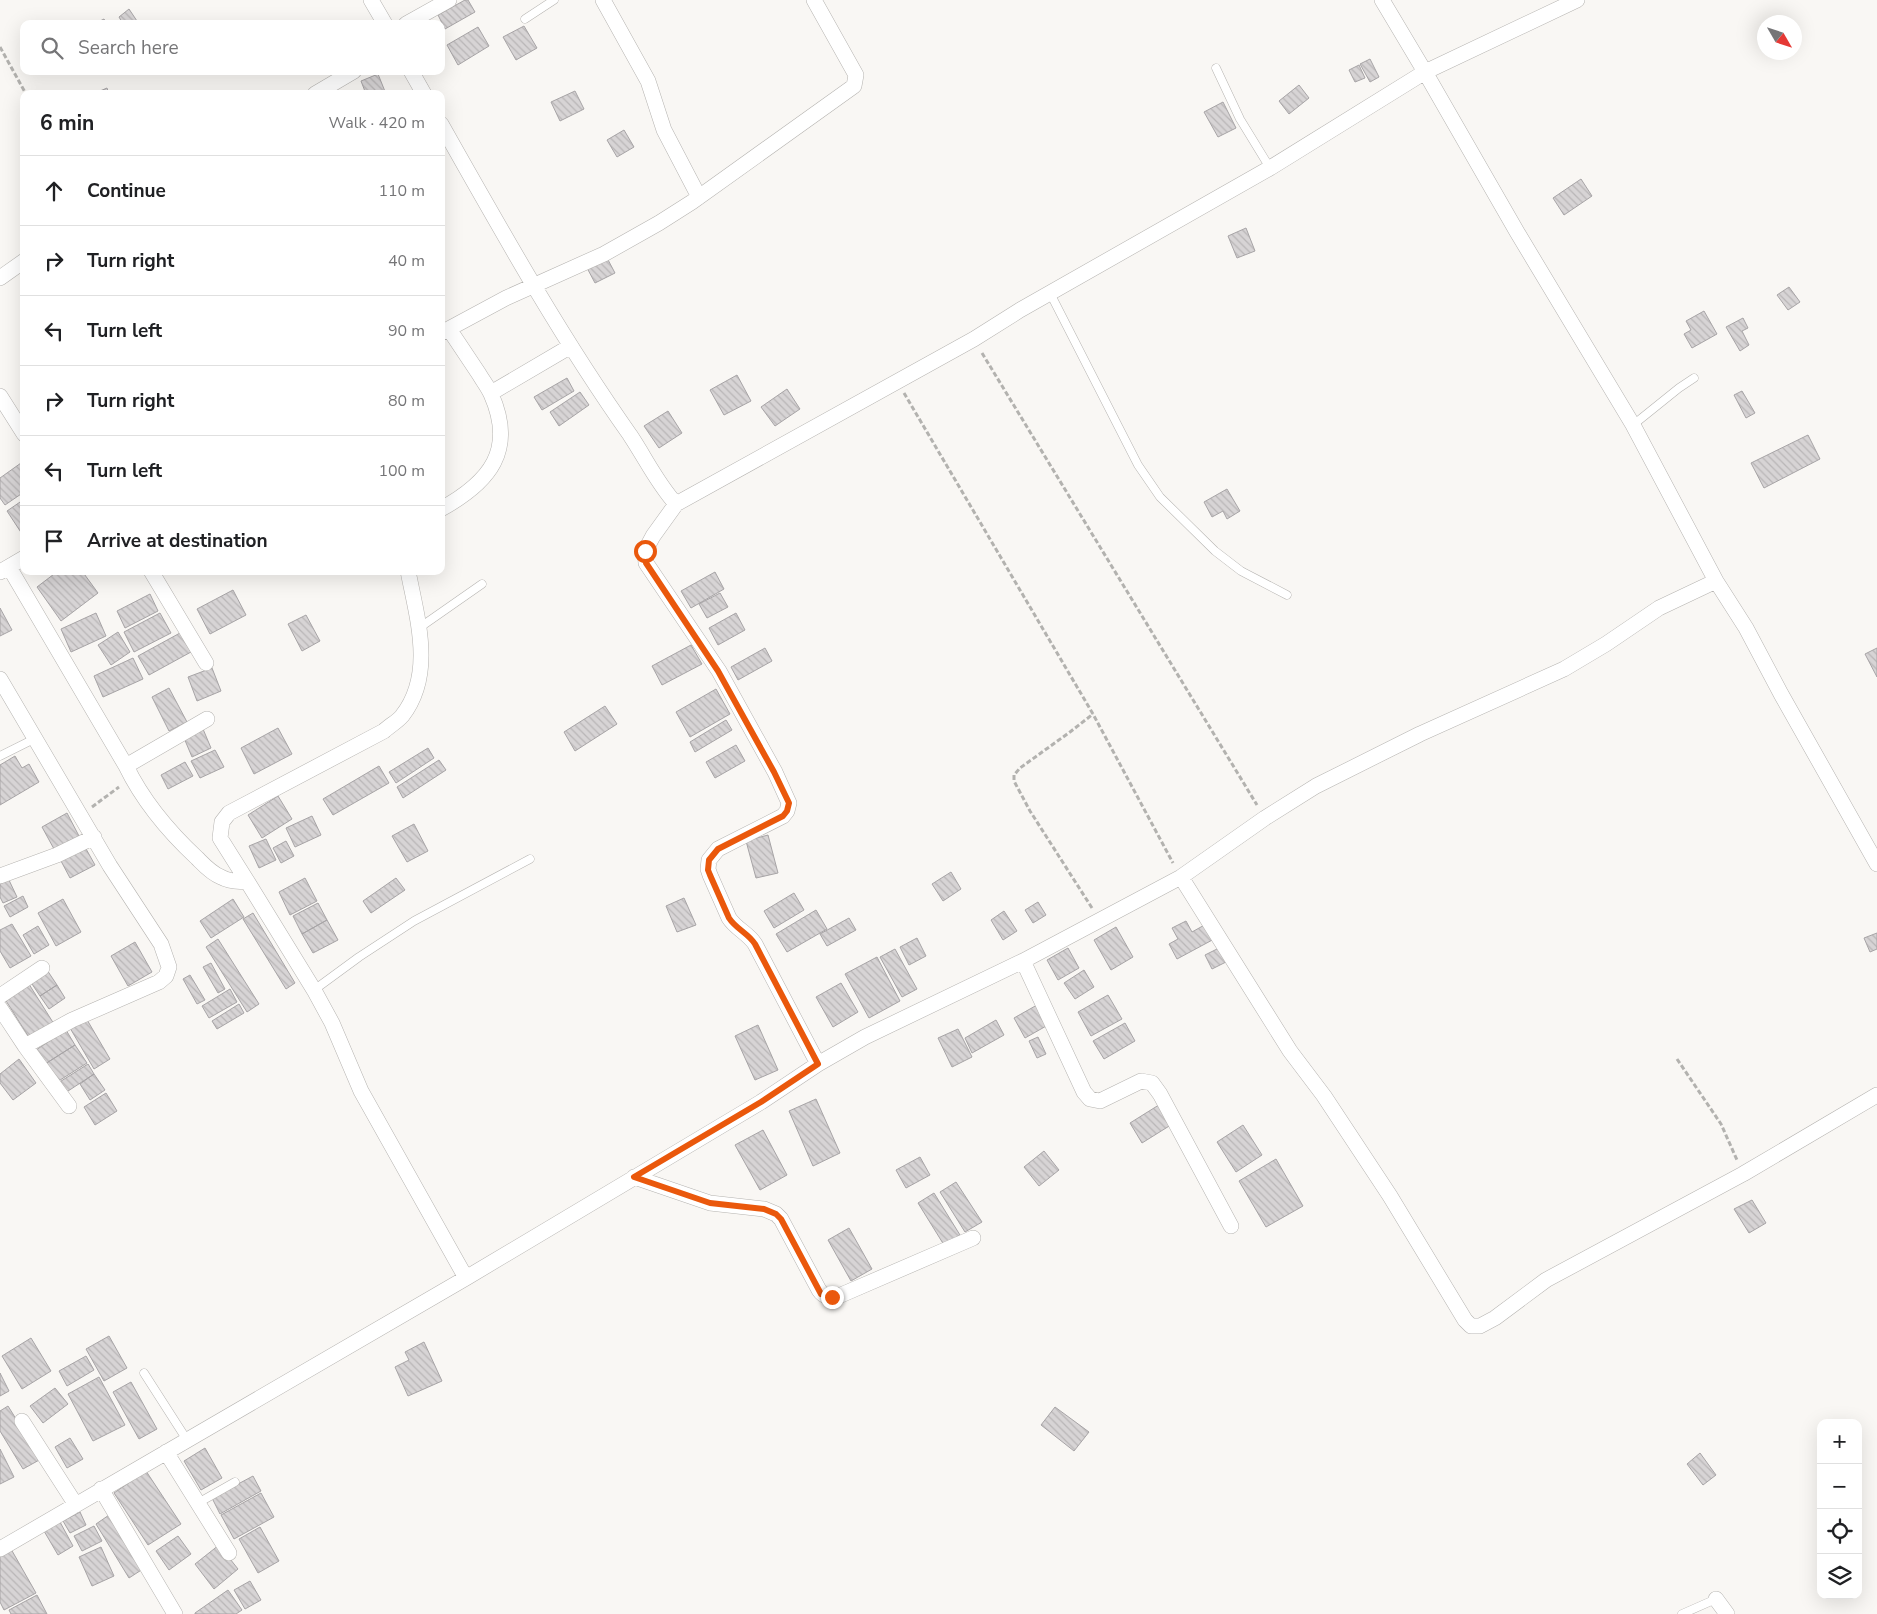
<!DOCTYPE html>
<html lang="en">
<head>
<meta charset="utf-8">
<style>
	:root { --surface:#fff; --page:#f2f2f2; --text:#202124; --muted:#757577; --line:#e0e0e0 }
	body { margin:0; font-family:"Nunito Sans",sans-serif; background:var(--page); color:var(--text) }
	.controls { position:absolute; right:15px; bottom:15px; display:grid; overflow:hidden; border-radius:10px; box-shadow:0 5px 20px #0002 }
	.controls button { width:45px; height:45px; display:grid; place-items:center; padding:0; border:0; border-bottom:1px solid var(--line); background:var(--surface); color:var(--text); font:25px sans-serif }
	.compass { position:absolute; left:1757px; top:15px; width:45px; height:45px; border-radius:50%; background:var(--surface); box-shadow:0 5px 20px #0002; rotate:129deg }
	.stop { position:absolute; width:15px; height:15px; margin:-11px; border:4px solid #ea580c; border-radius:50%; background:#fff }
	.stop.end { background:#ea580c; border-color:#fff; box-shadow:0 1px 5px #0008 }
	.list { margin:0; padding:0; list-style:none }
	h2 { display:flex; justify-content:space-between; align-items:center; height:65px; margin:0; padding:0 20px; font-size:21px }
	h2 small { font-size:16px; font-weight:400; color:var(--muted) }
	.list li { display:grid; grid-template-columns:32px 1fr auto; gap:15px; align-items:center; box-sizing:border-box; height:70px; padding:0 20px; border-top:1px solid var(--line) }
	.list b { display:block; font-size:19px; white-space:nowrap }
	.list em { font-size:16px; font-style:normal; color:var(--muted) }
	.icon { flex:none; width:28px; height:28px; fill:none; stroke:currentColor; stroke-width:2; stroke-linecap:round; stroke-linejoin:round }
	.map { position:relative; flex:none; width:1877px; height:1614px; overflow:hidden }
	.search { position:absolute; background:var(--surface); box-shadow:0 5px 20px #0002; left:20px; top:20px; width:425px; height:55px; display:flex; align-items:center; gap:12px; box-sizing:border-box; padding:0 18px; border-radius:10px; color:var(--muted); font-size:19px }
	.panel { position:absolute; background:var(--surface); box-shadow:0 5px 20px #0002; left:20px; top:90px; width:425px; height:485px; border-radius:10px }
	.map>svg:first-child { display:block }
	.building { fill:url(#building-back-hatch); stroke:#a7a4a6 }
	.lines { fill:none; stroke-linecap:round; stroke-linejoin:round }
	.service-casing { stroke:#b5b3b0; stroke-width:9 }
	.minor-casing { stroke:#b5b3b0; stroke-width:16 }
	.path { stroke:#b3b2af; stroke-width:3; stroke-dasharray:5 2.5; stroke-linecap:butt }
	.service { stroke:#fff; stroke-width:8 }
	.minor { stroke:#fff; stroke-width:15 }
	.route { stroke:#ea580c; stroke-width:6 }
</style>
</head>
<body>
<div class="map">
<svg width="1877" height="1614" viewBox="0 0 1877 1614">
	<defs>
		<pattern id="building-back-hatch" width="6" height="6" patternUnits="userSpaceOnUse" patternTransform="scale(1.25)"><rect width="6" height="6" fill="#d7d4d5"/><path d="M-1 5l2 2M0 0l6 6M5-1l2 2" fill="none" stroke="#b9b6b7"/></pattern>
	</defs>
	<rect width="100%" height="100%" fill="#f9f7f4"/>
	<path class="building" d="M465,0H468L475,12L445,29L438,15Z
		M129,9L137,21L133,24H123L119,17Z
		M104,19L107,24H94Z
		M524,26L537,48L516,60L503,37Z
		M478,27L489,46L458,65L447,45Z
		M1370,59L1379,77L1370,82L1360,64Z
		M1359,65L1365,78L1355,82L1349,70Z
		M378,74L386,94H366L361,81Z
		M1299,85L1309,98L1289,114L1279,101Z
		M107,88L109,94H93Z
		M575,91L584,109L560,121L551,102Z
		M1223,102L1236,128L1218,137L1204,112Z
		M624,130L634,147L617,157L607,140Z
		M1581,179L1592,196L1564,215L1553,198Z
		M1246,228L1255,251L1237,258L1228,236Z
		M606,256L615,273L595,283L586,266Z
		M1789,287L1800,302L1788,310L1777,295Z
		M1704,311L1717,334L1692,348L1684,334L1691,330L1686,321Z
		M1743,318L1748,328L1742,331L1749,345L1740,351L1726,327Z
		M737,375L751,401L724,415L710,390Z
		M567,378L574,391L542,410L534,397Z
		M787,389L800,409L775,426L761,407Z
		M1742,391L1755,413L1746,418L1734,395Z
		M580,392L589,405L559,426L550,412Z
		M668,411L682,433L659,448L644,426Z
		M1808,435L1820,459L1764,488L1751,463Z
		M21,463L24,467V492L5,505L0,498V478Z
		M1227,489L1240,511L1227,519L1223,511L1212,517L1204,502Z
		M23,500L24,502V537L7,511Z
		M58,571H82L98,593L61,621L37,587Z
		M715,572L724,589L691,608L681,591Z
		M233,590L246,615L210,634L197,609Z
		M720,593L728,607L707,618L699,604Z
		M150,594L158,611L125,628L117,611Z
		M0,608L12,630L0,636Z
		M96,613L106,636L71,652L61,629Z
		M160,613L171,633L134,652L124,632Z
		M736,613L745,630L718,645L709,628Z
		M306,615L320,641L302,651L288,624Z
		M118,632L130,652L111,665L98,645Z
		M180,633L191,652L149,675L138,656Z
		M691,645L702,664L662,685L652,666Z
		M765,648L772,661L738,680L731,667Z
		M1877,648V677L1865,654Z
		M133,658L143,679L103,697L94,676Z
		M212,668L221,691L197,701L188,677Z
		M169,688L187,722L169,731L152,697Z
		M716,689L730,714L690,737L676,712Z
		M605,706L617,724L575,751L564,732Z
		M726,720L732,730L695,752L690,742Z
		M278,728L292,754L254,774L241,748Z
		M203,729L211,748L192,757L184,738Z
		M736,745L745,761L715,778L706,762Z
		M428,748L434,758L396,783L389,772Z
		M215,750L224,767L200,778L191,761Z
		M15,756L22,768L29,764L39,782L0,805V765Z
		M439,760L446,770L403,798L397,787Z
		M185,762L193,776L168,789L161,775Z
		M379,766L389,783L333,815L323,799Z
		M278,796L292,819L262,838L248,815Z
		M67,813L79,836L54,849L42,827Z
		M312,816L321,835L295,847L286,828Z
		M414,824L428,851L407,862L392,836Z
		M768,835L778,873L756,878L746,841Z
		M266,839L276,860L259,868L249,846Z
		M286,841L294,856L281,863L273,848Z
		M85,847L95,865L70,878L61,861Z
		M951,872L961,889L943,901L932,884Z
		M8,878L17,897L3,903L0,897V882Z
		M305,878L317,901L290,915L279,892Z
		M396,878L405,890L371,913L363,901Z
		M794,893L804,910L774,928L764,911Z
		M23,896L28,907L10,917L4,906Z
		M684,898L696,925L677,932L666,906Z
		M63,899L81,932L56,946L38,913Z
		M233,899L244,917L211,938L200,921Z
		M1038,902L1046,915L1033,923L1025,910Z
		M318,903L327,920L302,934L293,916Z
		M816,910L827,929L787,952L776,934Z
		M1004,911L1017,931L1003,940L991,920Z
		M253,913L295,983L286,989L243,919Z
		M849,918L856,930L827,946L820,934Z
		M327,920L338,940L313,953L302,934Z
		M1186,921L1192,932L1208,923L1216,938L1177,959L1169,944L1178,939L1172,928Z
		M12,924L31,956L10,968L0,951V930Z
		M38,926L49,945L34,954L23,935Z
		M1116,927L1133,957L1111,970L1094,940Z
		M1877,933V949L1870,952L1864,938Z
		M917,938L926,956L909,965L900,947Z
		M218,939L259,1004L247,1012L206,947Z
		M135,942L152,972L128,986L111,956Z
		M1223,946L1230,960L1212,969L1205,955Z
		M1068,948L1079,968L1058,980L1047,960Z
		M895,949L917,989L902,997L880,957Z
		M877,957L900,1001L869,1018L845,974Z
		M211,963L225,989L218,993L203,967Z
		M47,970L57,985L40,996L30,981Z
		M1084,970L1094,987L1075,999L1064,983Z
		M190,975L205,1000L197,1004L183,979Z
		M27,981L54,1024L30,1039L3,996Z
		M841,983L858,1012L833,1027L816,997Z
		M57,985L65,998L49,1009L40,996Z
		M230,989L237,1002L209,1018L202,1006Z
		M1108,995L1122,1019L1091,1036L1078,1012Z
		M239,1004L244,1013L217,1029L212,1021Z
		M1037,1005L1048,1025L1025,1038L1014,1018Z
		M86,1018L110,1059L94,1069L70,1028Z
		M996,1020L1004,1035L972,1053L965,1038Z
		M1125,1023L1135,1041L1104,1059L1093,1041Z
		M758,1025L778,1070L755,1080L735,1036Z
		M958,1029L972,1057L952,1067L938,1038Z
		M66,1030L75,1045L45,1064L36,1050Z
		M1038,1037L1046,1054L1037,1058L1029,1041Z
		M75,1045L87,1063L57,1082L45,1064Z
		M19,1059L36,1083L13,1100L0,1083V1074Z
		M88,1064L94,1074L65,1093L58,1083Z
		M94,1074L105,1090L90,1100L80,1084Z
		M106,1093L117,1111L95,1125L84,1107Z
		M816,1099L840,1153L813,1166L789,1111Z
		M1162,1103L1174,1123L1142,1143L1130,1123Z
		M1243,1125L1262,1155L1236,1172L1217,1142Z
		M763,1130L787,1175L760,1190L735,1145Z
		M1044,1151L1059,1170L1039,1186L1024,1167Z
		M920,1157L930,1175L906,1188L896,1170Z
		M1276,1159L1303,1206L1266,1227L1239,1181Z
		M956,1182L982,1222L965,1232L940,1192Z
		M934,1193L960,1235L944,1245L918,1203Z
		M1752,1200L1766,1223L1749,1233L1734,1209Z
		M849,1228L872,1269L851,1281L828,1240Z
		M109,1336L127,1368L104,1381L86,1349Z
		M31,1338L51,1371L22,1389L2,1356Z
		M424,1342L442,1381L408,1396L395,1367L409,1360L405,1352Z
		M86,1356L94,1370L67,1386L59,1371Z
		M0,1373L9,1391L0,1396Z
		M99,1377L125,1425L93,1441L68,1394Z
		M131,1382L157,1429L139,1439L113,1392Z
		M55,1388L68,1404L43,1423L30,1406Z
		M8,1406L41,1459L23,1469L0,1431V1411Z
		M1055,1407L1089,1432L1074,1451L1041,1425Z
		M70,1438L83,1459L67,1468L55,1447Z
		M205,1448L222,1478L201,1490L184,1461Z
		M0,1449L14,1477L0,1484Z
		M1700,1453L1716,1475L1703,1485L1687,1464Z
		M146,1471L181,1524L148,1545L114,1493Z
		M253,1476L261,1491L220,1514L212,1498Z
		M261,1493L274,1517L234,1539L221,1515Z
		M80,1512L86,1525L70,1533L63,1521Z
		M112,1513L146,1567L129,1578L96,1524Z
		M60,1522L73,1546L58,1555L44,1531Z
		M94,1526L102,1541L82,1551L74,1536Z
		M260,1527L279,1561L258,1573L239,1539Z
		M178,1536L191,1554L169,1570L156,1551Z
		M219,1545L238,1569L214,1589L195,1564Z
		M101,1547L114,1576L92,1586L79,1557Z
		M11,1549L36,1593L4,1610L0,1602V1555Z
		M250,1581L261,1600L245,1609L234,1590Z
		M228,1590L242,1610L236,1614H195V1613Z
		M37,1595L47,1614H11L9,1610Z"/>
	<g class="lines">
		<defs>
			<path id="service" d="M525,19L554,0
				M1216,68L1240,119L1270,168
				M1050,293L1138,465L1160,497L1215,551L1241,571L1287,595
				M1633,425L1679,388L1694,378
				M419,628L482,584
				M0,756L36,738
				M314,990L359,957L414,921L530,859
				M144,1373L187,1440
				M198,1503L235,1482
				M1682,1614L1716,1599"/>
			<path id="minor" d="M371,0L385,24
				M603,0L648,81L664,130L699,197
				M1577,0L1425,72L1517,232L1633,425L1716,581L1746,628L1781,694L1877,864
				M406,24L449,0
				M411,71L424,94
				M315,94L354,71
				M441,124C501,230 560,336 630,435C646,459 657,483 676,504L653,536L645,551L646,563L719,671L775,772L789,803L787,811L783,816L718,849L709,860L708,869L710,875L729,918C736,929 748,933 755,944L818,1064
				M0,278L24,261
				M441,333L506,298L604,254L659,223L692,202L854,86L856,75L814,0
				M491,393L571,346
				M0,396L24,434
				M676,504L974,339L1020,310L1270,168L1425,72L1382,0
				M441,509C490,482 516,450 491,394C488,387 483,381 479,374C469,359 459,344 449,329
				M9,567L126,766C143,801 168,831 197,858C204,865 211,873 221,877C230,882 238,882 247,881L314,990L332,1023L361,1091L466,1278
				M151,571L206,663
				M0,572L24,558
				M0,679L110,866L161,944L169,967L166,976L159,982L72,1020L25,1046L69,1106
				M126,766L207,719
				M0,876L57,855L94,837
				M1181,877L1290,1051L1324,1096L1390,1196L1465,1320L1471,1326H1480L1495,1318L1546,1280L1743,1174L1877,1095
				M247,881L220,838L222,822L229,813L384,731C389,726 397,722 402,716C435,674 417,618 408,571
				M1023,961L1084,1092L1090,1099L1100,1101L1141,1081L1152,1083L1160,1094L1231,1226
				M0,996L42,968
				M0,1008L25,1046
				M634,1177L710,1203L764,1209L776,1214L781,1219L819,1290C825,1299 832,1297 841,1295L973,1238
				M22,1421L76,1505
				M166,1452L229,1553
				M101,1489L175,1614
				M0,1549L466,1278L761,1102L818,1064L865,1037L1023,961L1181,877L1265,818L1316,786L1420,734L1564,669L1606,644L1659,608L1716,581
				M1716,1599L1727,1614"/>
		</defs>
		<use href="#service" class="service-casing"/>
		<use href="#minor" class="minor-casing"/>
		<path class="path" d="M0,47L26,94
			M982,353L1257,805
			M904,393L1093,714L1173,863
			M92,807L119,787
			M1092,908L1030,811L1014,781V775L1020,768L1070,732L1093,714
			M1677,1059L1721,1124L1737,1160"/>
		<use href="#service" class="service"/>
		<use href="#minor" class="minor"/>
	</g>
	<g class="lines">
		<path class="route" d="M645,551L646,563L718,671L774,772L789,803L787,811L783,816L718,849L709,860L708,870L710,875L729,918C736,929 748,933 755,944L818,1064L761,1102L634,1177L710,1203L764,1209L776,1214L781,1219L821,1294L832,1297"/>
	</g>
</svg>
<div class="controls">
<button>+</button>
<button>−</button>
<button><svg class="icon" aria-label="locate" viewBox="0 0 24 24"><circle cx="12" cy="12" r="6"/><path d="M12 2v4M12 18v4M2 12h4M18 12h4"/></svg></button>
<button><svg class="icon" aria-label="layers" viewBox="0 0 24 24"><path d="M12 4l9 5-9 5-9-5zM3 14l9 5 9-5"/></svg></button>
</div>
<svg class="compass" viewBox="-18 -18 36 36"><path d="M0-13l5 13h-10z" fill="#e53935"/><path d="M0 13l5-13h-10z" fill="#757577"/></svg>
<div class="stop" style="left:645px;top:551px"></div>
<div class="stop end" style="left:832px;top:1297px"></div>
<div class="search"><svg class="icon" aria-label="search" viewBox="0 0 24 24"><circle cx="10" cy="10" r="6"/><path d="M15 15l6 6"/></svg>Search here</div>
<section class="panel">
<h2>6 min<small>Walk · 420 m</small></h2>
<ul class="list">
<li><svg class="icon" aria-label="ahead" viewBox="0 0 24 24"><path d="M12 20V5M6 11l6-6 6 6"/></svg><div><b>Continue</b></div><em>110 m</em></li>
<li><svg class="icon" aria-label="right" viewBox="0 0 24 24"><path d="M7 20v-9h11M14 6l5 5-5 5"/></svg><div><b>Turn right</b></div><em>40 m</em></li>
<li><svg class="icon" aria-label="left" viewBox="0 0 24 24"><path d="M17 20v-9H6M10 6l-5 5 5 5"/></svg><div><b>Turn left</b></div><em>90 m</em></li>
<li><svg class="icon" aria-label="right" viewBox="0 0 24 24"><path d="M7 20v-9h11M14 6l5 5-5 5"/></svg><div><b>Turn right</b></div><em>80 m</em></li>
<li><svg class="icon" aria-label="left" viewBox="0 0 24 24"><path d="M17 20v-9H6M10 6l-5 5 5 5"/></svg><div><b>Turn left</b></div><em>100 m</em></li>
<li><svg class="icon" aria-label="arrive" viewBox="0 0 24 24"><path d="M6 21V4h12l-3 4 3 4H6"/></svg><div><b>Arrive at destination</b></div></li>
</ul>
</section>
</div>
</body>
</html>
